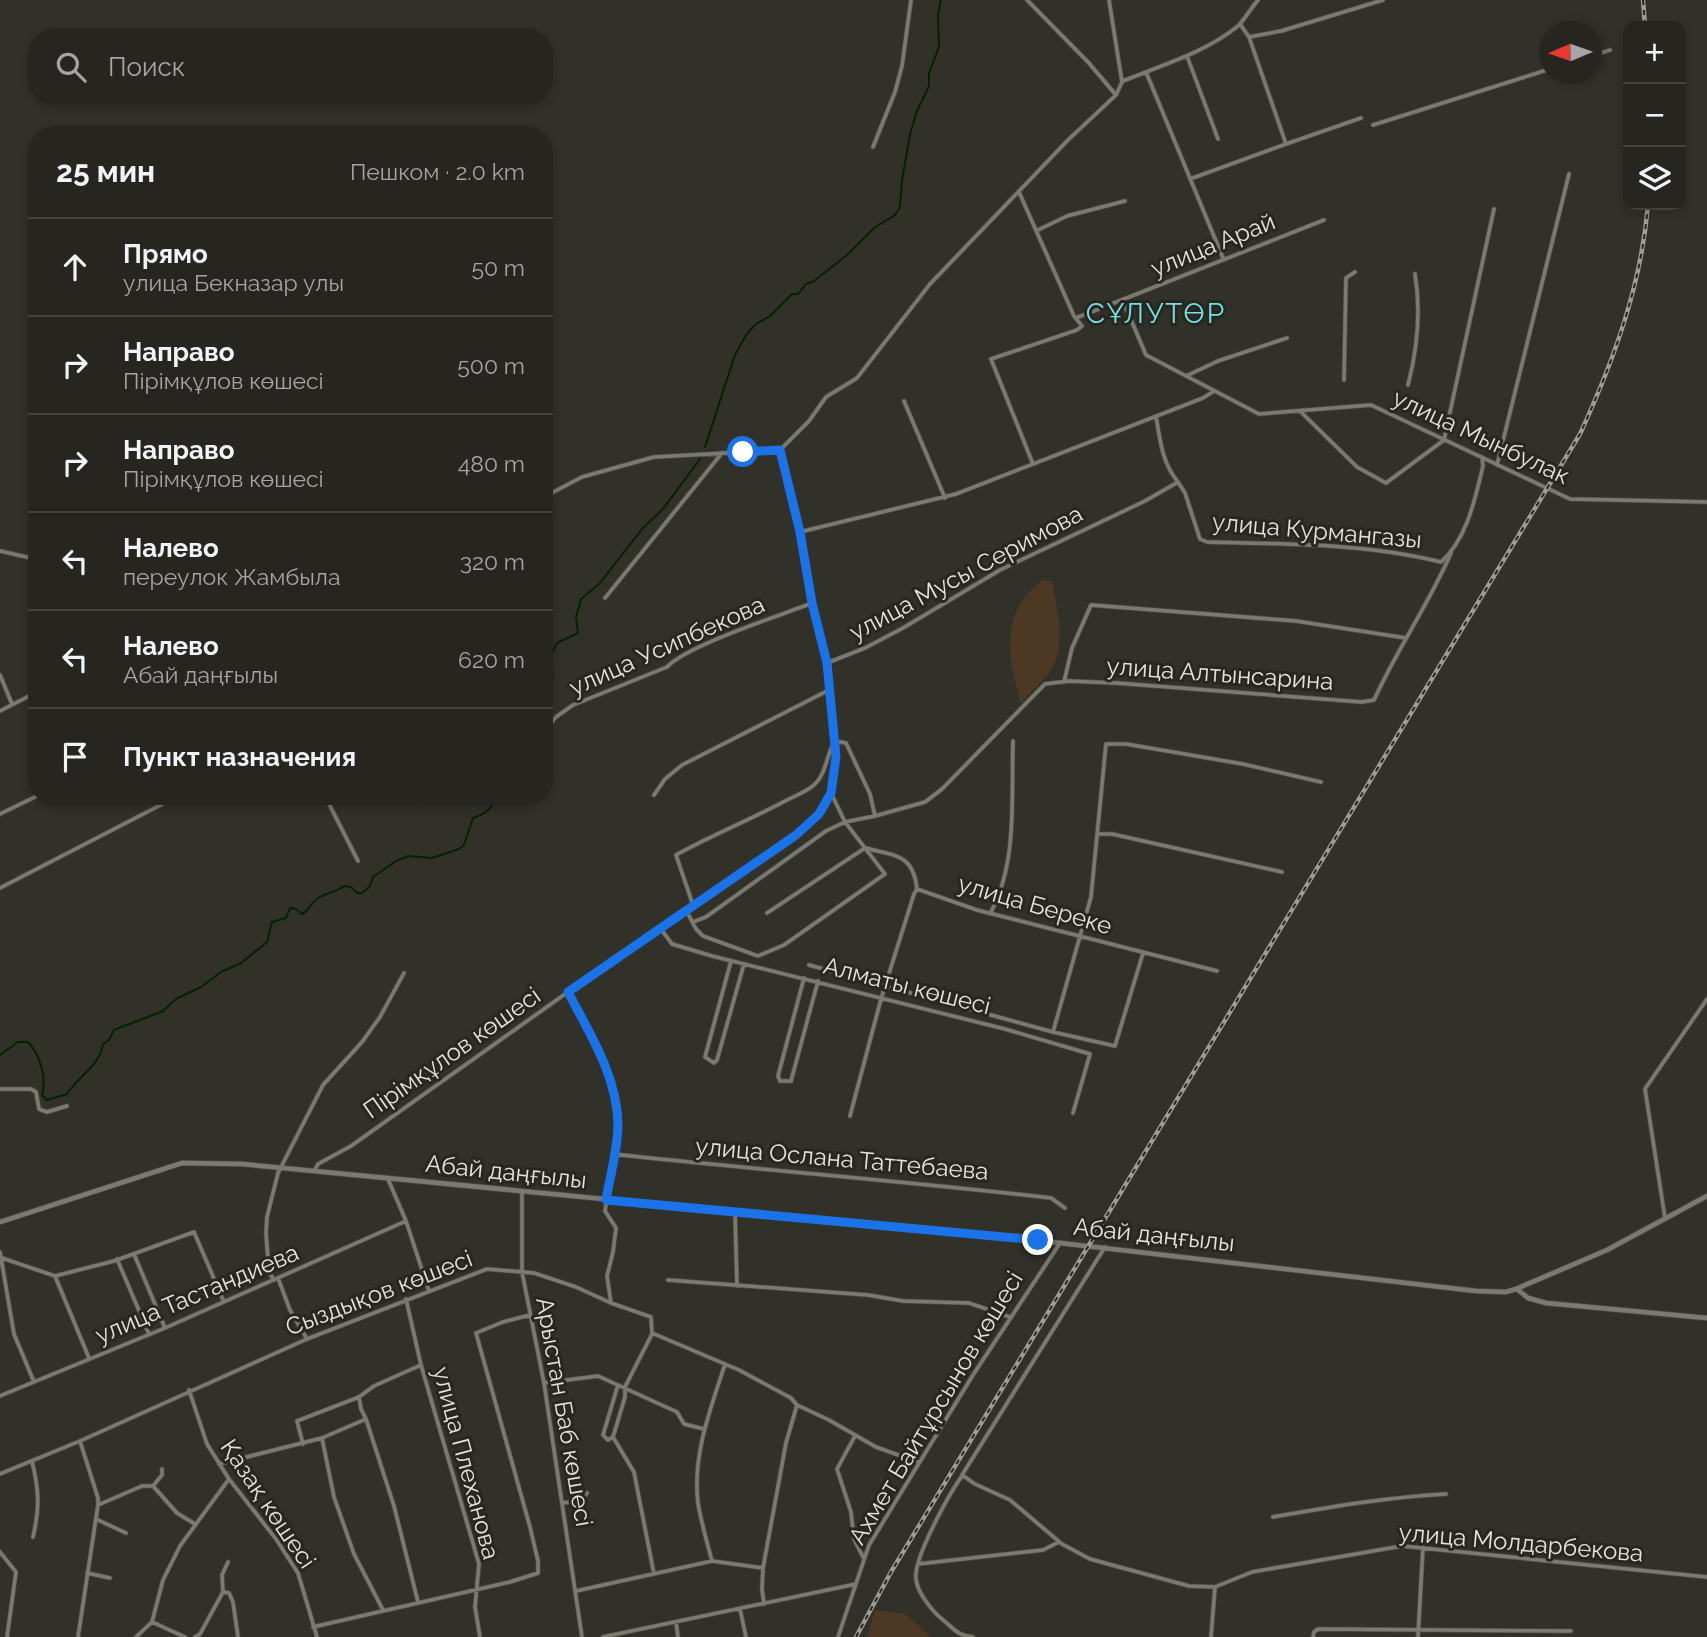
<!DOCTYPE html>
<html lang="ru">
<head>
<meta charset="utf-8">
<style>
	:root { --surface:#26251f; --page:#2e2d28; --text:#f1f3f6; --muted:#a4a5a4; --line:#42423d }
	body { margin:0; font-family:Raleway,sans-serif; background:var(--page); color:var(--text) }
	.controls { position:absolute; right:21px; top:21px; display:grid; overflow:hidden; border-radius:14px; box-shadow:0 4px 10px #0003 }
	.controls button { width:63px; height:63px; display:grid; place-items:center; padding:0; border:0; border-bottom:2px solid var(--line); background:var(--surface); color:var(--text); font:35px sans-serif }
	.compass { position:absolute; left:1539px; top:21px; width:63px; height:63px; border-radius:50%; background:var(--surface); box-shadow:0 4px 10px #0003; rotate:268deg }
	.stop { position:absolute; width:21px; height:21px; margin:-16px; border:5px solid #1a73e8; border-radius:50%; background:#fff }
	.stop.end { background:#1a73e8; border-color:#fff; box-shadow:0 2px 7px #0008 }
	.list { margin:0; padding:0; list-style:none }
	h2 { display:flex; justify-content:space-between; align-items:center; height:91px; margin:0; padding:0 28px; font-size:30px }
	h2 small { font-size:23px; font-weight:400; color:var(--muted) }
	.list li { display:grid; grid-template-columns:46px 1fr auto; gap:21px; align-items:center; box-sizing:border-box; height:98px; padding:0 28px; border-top:2px solid var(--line) }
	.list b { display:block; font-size:26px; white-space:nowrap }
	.list p { margin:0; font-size:23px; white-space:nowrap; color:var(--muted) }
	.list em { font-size:23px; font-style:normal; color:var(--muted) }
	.icon { flex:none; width:38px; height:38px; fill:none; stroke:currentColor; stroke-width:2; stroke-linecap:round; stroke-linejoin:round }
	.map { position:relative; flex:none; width:1707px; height:1637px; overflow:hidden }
	.search { position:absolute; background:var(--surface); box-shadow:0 4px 10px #0003; left:28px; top:28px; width:525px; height:77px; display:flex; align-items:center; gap:18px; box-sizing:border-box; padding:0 24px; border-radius:28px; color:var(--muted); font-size:26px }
	.panel { position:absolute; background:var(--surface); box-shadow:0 4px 10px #0003; left:28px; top:126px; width:525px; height:679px; border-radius:28px }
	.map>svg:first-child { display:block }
	.green { fill:#4d3824 }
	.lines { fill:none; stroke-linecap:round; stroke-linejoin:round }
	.stream { stroke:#032203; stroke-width:2 }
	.minor-casing { stroke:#4e4d46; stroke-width:5 }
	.tertiary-casing { stroke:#4e4d46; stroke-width:6 }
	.minor { stroke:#7b7a70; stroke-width:3.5 }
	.tertiary { stroke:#7b7a70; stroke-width:4.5 }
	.rail-casing { stroke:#9d9c96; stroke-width:4.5 }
	.rail { stroke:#28271f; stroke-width:2; stroke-dasharray:5; stroke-linecap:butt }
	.route { stroke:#1a73e8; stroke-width:9 }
	.labels { text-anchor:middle; stroke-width:6; stroke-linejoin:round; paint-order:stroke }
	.street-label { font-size:24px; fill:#e3e2dd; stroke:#28271f }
	.quarter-label { font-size:28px; letter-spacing:2px; fill:#73dfe8; stroke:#28271f }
</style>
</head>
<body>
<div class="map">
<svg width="1707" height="1637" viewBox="0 0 1707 1637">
	<rect width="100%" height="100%" fill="#323129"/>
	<path class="green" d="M1042,580L1052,581C1057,609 1067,644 1051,670C1043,682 1030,692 1021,703C1007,655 999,615 1042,580Z
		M875,1610L905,1614L931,1637H867Z"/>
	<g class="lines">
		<path class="stream" d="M705,447L735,355L746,335L756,324L770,316L792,294H798L806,284L814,281L846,256L874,228L895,215L900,207L902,181L910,134L917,111L929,86V73L939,47L938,14L941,0
			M544,679L553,676L552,671L546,666L557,643L578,633L576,617L581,599L599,584L643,528L663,509L700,459
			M0,1055L18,1042H28C40,1055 47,1078 42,1095L47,1100L67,1094C79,1075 99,1067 103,1044L109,1040L114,1030L163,1011L176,999L201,987L221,972L241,963L267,942L272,922L286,918L290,908L296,909L302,914C310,910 310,903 318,898C326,893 335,893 344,886L351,887L357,893H362L370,886L373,877L396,861L408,856L432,858L459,849L464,845L473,818C486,814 492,808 497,796"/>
		<defs>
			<path id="minor" d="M1027,0L1088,62L1116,95
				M1240,24L1249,37L1281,31L1383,0
				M1249,37L1286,144L1361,118
				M1187,56L1218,139
				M1592,56L1610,50
				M1146,72C1177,60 1211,48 1238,26C1245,19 1251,8 1258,0
				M1123,81L1146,72L1223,258
				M1373,125L1550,69
				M873,147L895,92L902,66L911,0
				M1190,179L1286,144
				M1019,192L1074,316L1082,326L1077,330L991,359L1033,464
				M1036,231L1067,216L1125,201
				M1123,301L1146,355L1259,414L1371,405L1570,499L1707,502
				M1076,318L1324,220
				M1186,376L1218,361L1287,338
				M1344,380L1346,278L1355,272
				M1408,385C1417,350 1421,310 1415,274
				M904,401L945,498
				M1300,411L1357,467L1386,483L1444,440L1494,209
				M1156,416C1160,440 1162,463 1178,482
				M780,450L809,421L826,397L857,378L930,284L1068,140L1116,95L1122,82L1109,0
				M1497,465L1569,174
				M544,497L582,477L654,457L780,450
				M800,532L956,494L1203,398L1214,391
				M0,551L31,558L37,566
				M544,597V599
				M605,598L722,453
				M827,663L865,648L903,628L1000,570L1145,501L1178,482L1185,493L1200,539L1207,542C1285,544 1365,543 1441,562C1467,539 1475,499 1483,466L1482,457
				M0,675L12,704
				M1064,682L1072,648L1091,605L1296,621L1406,638
				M0,711L37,692
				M544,732L556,717L573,705L667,667C688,645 779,616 812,603
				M654,795L665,779L682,765L829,690
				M325,796L358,861
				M421,803L428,796
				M0,814L37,796
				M1098,834H1112L1282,872
				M0,888L178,796
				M917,889L977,910L1217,971
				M693,905L676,855C712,835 750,820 787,800C795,796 808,791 815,784C827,772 826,755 835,741L846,743L870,794L875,816
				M686,910L696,929L703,936L758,956L784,945L885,874L845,822L831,793
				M991,912C1018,861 1011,797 1013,741
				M767,913L865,848C896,856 913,854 917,889
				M693,922L706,917L826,831L845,822L875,816L925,802L942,789L1045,684L1068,681L1116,683L1362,702L1374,700C1397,649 1429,604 1451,553
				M661,929L672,944L712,956L1005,1029L1090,1054L1073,1113
				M731,961L705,1057L714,1063L717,1060L744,964
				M809,965L1053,1032L1115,1046L1143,953
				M804,978L778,1076L780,1081H791L818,981
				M568,992L605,1064L615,1095L618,1126L605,1211L616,1228L613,1252L607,1276L611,1303
				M1053,1032L1091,897L1106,744H1126L1243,764L1321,782
				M0,1089H31L36,1092L39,1109L47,1112L67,1106
				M850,1116L881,999L914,894L917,889
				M613,1154C759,1170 905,1181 1051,1198L1065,1208
				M314,1171L318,1164L351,1146L575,987L661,929L693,905L796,835L819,814L831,793L836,757L835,728L827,663L812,603L800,532L780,450
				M388,1179L406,1221L429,1291
				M522,1191V1272L544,1383L582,1637
				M735,1211L737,1286
				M1665,1218L1645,1089L1707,999
				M1105,1247L962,1475L975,1484L1010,1500L1062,1544L1090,1559L1189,1586L1215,1587L1252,1572L1402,1546L1707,1577
				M0,1252L14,1334L34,1382
				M134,1254L165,1328
				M2,1258L55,1276L114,1261L194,1232L224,1302
				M117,1259L149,1334
				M55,1276L89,1358
				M278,1278L290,1310L307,1339
				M274,1280L269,1272L266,1233L267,1217L278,1173L323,1085L362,1042L380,1017L404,973
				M668,1280L868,1295L903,1301L969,1303L1010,1317
				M406,1299L421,1365L479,1564L475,1607L480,1637
				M544,1383L598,1376L677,1412L684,1424L704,1429
				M618,1385L603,1435L608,1440L613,1437L625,1397V1387L652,1334
				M189,1390L207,1444L229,1479L276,1539L298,1573L317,1637
				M0,1396L165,1328L406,1221
				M359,1397L361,1409L366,1419L394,1506L418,1602
				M855,1436L837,1469L851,1512L854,1539L863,1557
				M613,1437L634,1472L654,1574
				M322,1438L334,1497L354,1554L383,1610
				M303,1444L297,1421L359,1397L374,1386L421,1365
				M32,1461C39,1490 40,1507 33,1537
				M219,1464L322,1438L366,1419
				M0,1474L80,1441L307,1339L487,1269L534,1273L576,1287L611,1303L651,1317L652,1333L739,1370L791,1398L797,1405L829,1420L876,1447L918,1462
				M962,1476C949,1494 913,1559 916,1579C917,1592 932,1611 942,1619C954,1629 958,1636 973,1637
				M153,1486L177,1513L195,1524
				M562,1503L581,1501L587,1493
				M98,1505L142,1486H153L162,1475V1469
				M1273,1517C1331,1507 1388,1497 1446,1494
				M98,1520L126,1533
				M0,1552L16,1572L7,1637
				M712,1561C707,1542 701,1522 698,1503C692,1455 711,1408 725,1364
				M918,1564L1043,1550L1059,1542
				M87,1573L110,1578
				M576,1591L712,1561L763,1568
				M223,1592L229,1593L233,1602L238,1637
				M764,1604L762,1589L763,1568L786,1443L797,1405
				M740,1609L746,1637
				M152,1622L185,1637
				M676,1622L678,1637
				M313,1627L510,1582L538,1573V1561L530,1527L476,1333L503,1322L530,1315
				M78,1637L98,1505V1498L80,1441
				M136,1637L152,1622L163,1580L180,1546L229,1479
				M195,1637L200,1634L223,1592L222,1575L228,1562
				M603,1637L856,1584
				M838,1637L869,1545L973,1375L1060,1243
				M1211,1637L1215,1587
				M1313,1637L1314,1632L1318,1629L1571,1631
				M1418,1637L1423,1547"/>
			<path id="tertiary" d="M0,1222L182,1163L242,1164L1060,1243L1476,1291L1506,1292L1516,1289L1607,1250L1707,1196
				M1517,1289L1528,1298L1546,1303L1707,1318"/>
		</defs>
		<use href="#minor" class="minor-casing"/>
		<use href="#tertiary" class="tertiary-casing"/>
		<use href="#minor" class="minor"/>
		<use href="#tertiary" class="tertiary"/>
		<defs>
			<path id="rail" d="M1643,0L1645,26
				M856,1637L891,1572L1580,434C1614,360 1641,286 1648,205"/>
		</defs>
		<use href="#rail" class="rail-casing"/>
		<use href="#rail" class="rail"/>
	</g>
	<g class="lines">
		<path class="route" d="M743,452L780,450L800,532L812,603L827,663L836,757L831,793L819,814L796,835L568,992C590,1034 617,1076 618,1124C618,1149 610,1176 606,1200L1038,1240"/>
	</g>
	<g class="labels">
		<g class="street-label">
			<text transform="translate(1213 245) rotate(-22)" y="8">улица Арай</text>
			<text transform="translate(1481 437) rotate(25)" y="8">улица Мынбулак</text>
			<text transform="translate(1317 531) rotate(5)" y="8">улица Курмангазы</text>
			<text transform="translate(966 573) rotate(-28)" y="8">улица Мусы Серимова</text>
			<text transform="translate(667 646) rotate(-24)" y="8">улица Усипбекова</text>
			<text transform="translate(1220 674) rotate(4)" y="8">улица Алтынсарина</text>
			<text transform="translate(1035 905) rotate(16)" y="8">улица Береке</text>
			<text transform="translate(907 986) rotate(14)" y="8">Алматы көшесі</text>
			<text transform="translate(452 1053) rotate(-35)" y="8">Пірімқұлов көшесі</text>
			<text transform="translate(842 1159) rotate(5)" y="8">улица Ослана Таттебаева</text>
			<text transform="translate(506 1172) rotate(6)" y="8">Абай даңғылы</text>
			<text transform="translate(1154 1235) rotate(6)" y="8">Абай даңғылы</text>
			<text transform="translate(379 1293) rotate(-21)" y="8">Сыздықов көшесі</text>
			<text transform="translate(197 1294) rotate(-23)" y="8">улица Тастандиева</text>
			<text transform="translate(936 1408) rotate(-59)" y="8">Ахмет Байтұрсынов көшесі</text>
			<text transform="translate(564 1412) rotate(80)" y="8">Арыстан Баб көшесі</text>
			<text transform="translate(466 1463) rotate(75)" y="8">улица Плеханова</text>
			<text transform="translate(268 1504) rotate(56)" y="8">Қазақ көшесі</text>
			<text transform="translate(1521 1543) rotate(5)" y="8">улица Молдарбекова</text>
		</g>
		<g class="quarter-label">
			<text x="1156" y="323">СҰЛУТӨР</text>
		</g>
	</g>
</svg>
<div class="controls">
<button>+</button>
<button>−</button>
<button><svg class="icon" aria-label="layers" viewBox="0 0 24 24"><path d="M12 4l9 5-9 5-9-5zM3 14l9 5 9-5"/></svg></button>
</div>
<svg class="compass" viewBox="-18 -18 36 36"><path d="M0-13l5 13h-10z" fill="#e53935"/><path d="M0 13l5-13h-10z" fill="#a4a5a4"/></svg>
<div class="stop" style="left:743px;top:452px"></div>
<div class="stop end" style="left:1038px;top:1240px"></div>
<div class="search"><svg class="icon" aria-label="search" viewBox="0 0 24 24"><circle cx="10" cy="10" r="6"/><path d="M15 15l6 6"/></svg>Поиск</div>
<section class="panel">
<h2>25 мин<small>Пешком · 2.0 km</small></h2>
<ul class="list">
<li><svg class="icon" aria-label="ahead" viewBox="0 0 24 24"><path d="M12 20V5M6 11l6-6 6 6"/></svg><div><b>Прямо</b><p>улица Бекназар улы</p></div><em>50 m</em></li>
<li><svg class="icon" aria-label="right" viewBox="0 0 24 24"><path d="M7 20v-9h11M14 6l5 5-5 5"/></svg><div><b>Направо</b><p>Пірімқұлов көшесі</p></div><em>500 m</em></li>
<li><svg class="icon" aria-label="right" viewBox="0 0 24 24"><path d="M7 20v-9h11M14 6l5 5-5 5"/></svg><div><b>Направо</b><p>Пірімқұлов көшесі</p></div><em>480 m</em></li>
<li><svg class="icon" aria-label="left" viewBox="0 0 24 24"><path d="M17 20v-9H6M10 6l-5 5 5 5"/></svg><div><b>Налево</b><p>переулок Жамбыла</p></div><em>320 m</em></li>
<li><svg class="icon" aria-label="left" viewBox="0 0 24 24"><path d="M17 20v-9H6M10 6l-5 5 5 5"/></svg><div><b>Налево</b><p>Абай даңғылы</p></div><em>620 m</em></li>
<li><svg class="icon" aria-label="arrive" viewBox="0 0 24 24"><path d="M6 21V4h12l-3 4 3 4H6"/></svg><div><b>Пункт назначения</b></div></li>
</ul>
</section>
</div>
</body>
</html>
